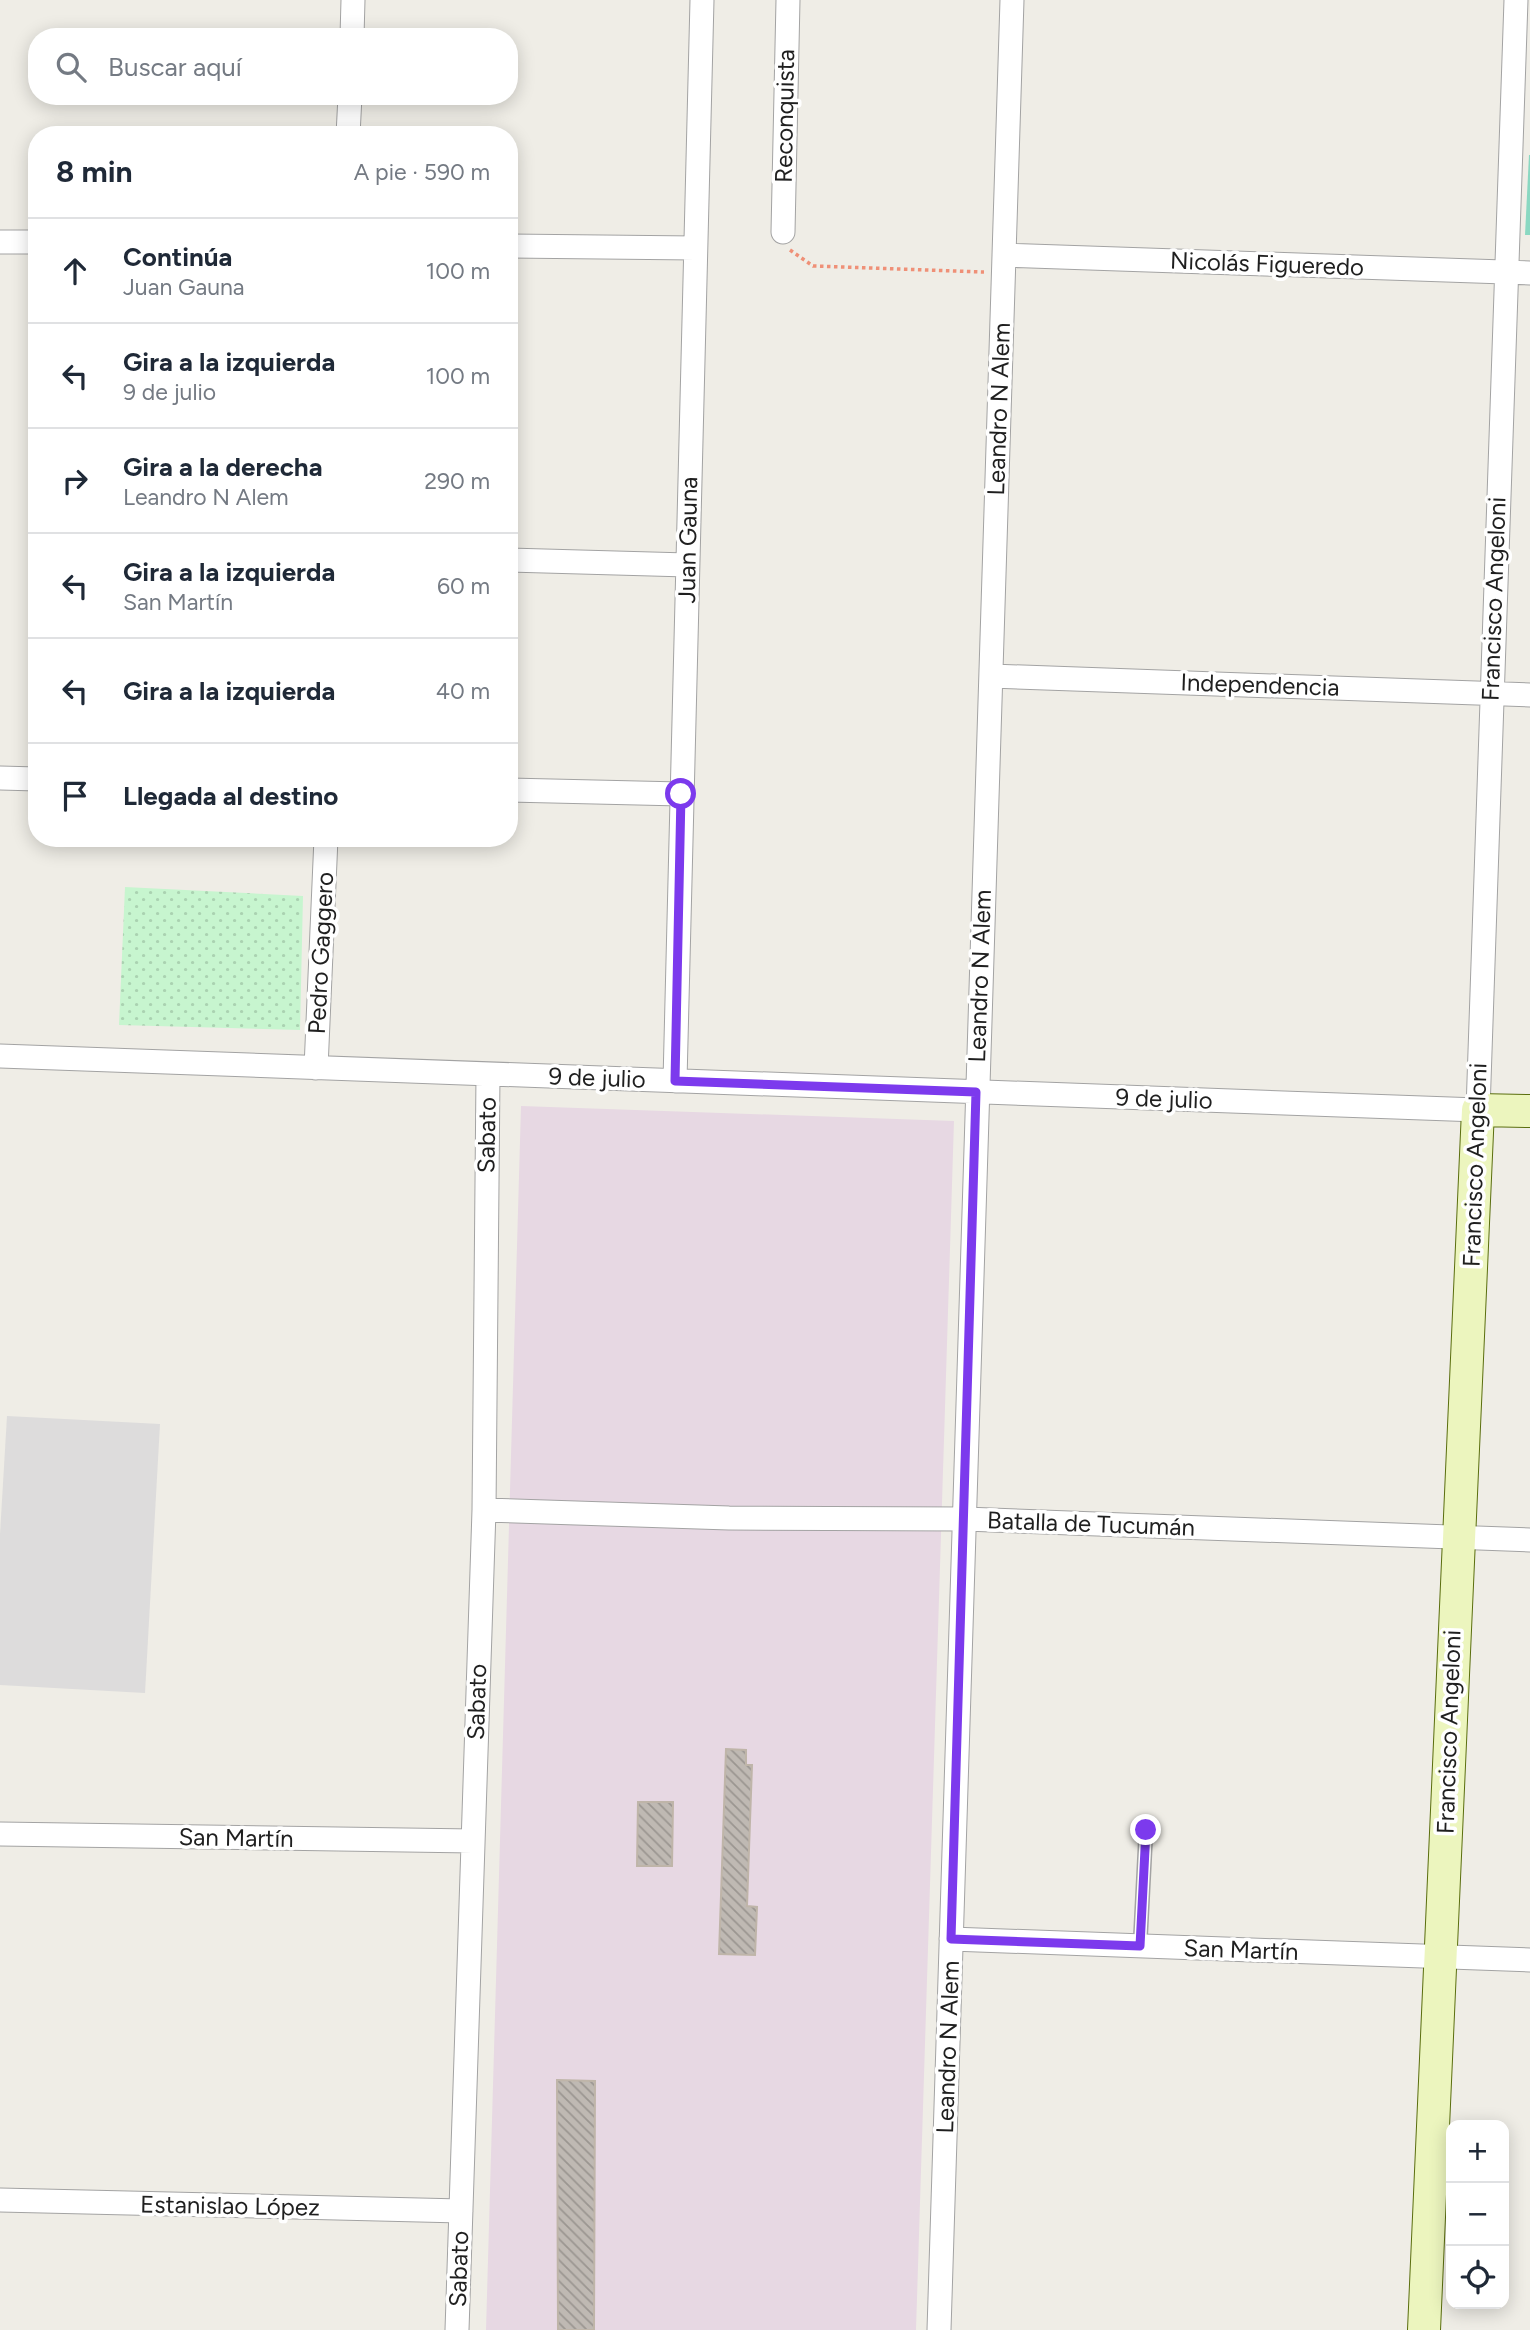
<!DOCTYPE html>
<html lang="es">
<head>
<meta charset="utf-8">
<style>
	:root { --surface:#fff; --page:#f2f2f3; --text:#1f2937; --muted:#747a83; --line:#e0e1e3 }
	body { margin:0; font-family:Figtree,sans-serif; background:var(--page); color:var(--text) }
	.controls { position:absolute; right:21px; bottom:21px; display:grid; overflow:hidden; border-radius:14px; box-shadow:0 4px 18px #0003 }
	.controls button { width:63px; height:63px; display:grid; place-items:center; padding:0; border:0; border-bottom:2px solid var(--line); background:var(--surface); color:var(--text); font:35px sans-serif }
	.stop { position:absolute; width:21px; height:21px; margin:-16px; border:5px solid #7c3aed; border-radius:50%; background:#fff }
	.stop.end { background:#7c3aed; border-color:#fff; box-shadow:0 2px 7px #0008 }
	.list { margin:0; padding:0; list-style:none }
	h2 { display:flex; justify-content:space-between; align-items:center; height:91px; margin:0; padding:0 28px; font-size:30px }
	h2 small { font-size:23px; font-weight:400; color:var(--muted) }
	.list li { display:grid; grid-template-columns:46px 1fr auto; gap:21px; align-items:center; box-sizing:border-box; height:105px; padding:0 28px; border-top:2px solid var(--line) }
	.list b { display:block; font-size:26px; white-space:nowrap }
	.list p { margin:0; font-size:23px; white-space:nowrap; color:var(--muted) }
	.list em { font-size:23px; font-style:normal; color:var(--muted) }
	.icon { flex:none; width:38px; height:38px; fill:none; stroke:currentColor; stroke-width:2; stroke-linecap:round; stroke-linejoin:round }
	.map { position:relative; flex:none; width:1530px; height:2330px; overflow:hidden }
	.search { position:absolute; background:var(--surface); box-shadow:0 4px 18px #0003; left:28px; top:28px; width:490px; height:77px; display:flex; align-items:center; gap:18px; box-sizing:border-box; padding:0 24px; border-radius:28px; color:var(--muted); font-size:26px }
	.panel { position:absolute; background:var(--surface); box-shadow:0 4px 18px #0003; left:28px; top:126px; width:490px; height:721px; border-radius:28px }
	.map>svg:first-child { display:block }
	.residential { fill:#dddcdc }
	.railway { fill:#e7d8e3 }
	.park { fill:url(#park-dots) }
	.pitch { fill:#8ad8c2 }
	.building { fill:url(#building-back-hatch); stroke:#bfb5a9; stroke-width:2 }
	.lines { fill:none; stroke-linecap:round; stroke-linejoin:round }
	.lane-casing { stroke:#a3a3a3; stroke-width:15 }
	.street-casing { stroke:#a3a3a3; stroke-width:25 }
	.secondary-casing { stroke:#5a6e0e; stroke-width:34 }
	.path { stroke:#ef9077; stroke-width:3.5; stroke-dasharray:3.5 3.5; stroke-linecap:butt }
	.lane { stroke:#fff; stroke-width:12 }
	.street { stroke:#fff; stroke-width:23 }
	.secondary { stroke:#ecf5be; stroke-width:32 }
	.route { stroke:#7c3aed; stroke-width:9 }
	.labels { text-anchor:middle; stroke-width:7; stroke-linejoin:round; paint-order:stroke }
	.street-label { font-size:24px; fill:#1f1f1f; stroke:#fff }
</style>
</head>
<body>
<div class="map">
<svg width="1530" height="2330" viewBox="0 0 1530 2330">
	<defs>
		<pattern id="park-dots" width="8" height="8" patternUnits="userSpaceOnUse" patternTransform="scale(1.75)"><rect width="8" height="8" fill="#c7f5cf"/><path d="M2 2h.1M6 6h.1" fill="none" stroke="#aad2b1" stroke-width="1.8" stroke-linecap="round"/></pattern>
		<pattern id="building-back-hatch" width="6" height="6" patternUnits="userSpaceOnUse" patternTransform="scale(1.75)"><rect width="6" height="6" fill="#bfb9b3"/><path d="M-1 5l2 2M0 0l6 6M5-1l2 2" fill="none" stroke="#9b9691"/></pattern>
	</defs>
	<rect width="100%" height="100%" fill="#efede6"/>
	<path class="residential" d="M7,1416L160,1424L145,1693L0,1685V1534Z"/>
	<path class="railway" d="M521,1106L954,1121L916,2330H486Z"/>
	<path class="park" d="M125,887L303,896L300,1030L119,1025Z"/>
	<path class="pitch" d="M1529,155H1530V235H1525Z"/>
	<path class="building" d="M726,1749L746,1750V1765H752L747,1906L757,1907L755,1955L719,1954Z
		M638,1802H673L672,1866H637Z
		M557,2080L595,2081L594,2330H558Z"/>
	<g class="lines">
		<defs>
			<path id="lane" d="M1140,1946L1146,1830"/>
			<path id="street" d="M352,37L353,0
				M348,135L350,96
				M783,232L788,0
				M0,242H37
				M509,246L695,248
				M1004,255L1530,273
				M509,560L687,565
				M991,676L1530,695
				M0,778L37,779
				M509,790L681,794
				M0,1056L1478,1110L1516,0
				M316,1068L326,838
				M675,1081L702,0
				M484,1510L729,1518L965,1519L1530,1540
				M0,1834L473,1841
				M951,1939L1530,1960
				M0,2200L461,2211
				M457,2330L484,1510L488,1074
				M939,2330L1012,0"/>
			<path id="secondary" d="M1424,2330L1478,1110L1530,1111"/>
		</defs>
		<use href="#lane" class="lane-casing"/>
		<use href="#street" class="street-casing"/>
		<use href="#secondary" class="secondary-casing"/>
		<path class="path" d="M790,250L813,266L984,272"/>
		<use href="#lane" class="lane"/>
		<use href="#street" class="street"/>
		<use href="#secondary" class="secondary"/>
	</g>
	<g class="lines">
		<path class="route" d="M681,794L675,1081L976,1092L951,1939L1140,1946L1146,1830"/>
	</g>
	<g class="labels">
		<g class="street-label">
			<text transform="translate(785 116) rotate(-89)" y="8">Reconquista</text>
			<text transform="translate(1267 264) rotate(2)" y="8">Nicolás Figueredo</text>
			<text transform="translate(999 409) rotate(-88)" y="8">Leandro N Alem</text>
			<text transform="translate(688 540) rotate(-89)" y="8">Juan Gauna</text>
			<text transform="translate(1494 599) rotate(-88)" y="8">Francisco Angeloni</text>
			<text transform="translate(1260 685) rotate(2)" y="8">Independencia</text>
			<text transform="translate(321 953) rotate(-87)" y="8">Pedro Gaggero</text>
			<text transform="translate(980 976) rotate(-88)" y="8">Leandro N Alem</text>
			<text transform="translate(597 1078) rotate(2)" y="8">9 de julio</text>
			<text transform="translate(1164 1099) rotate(2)" y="8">9 de julio</text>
			<text transform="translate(487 1135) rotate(-89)" y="8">Sabato</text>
			<text transform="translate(1475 1165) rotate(-88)" y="8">Francisco Angeloni</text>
			<text transform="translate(1091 1524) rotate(2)" y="8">Batalla de Tucumán</text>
			<text transform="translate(477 1702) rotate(-88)" y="8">Sabato</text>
			<text transform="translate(1449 1732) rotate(-88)" y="8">Francisco Angeloni</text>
			<text transform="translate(236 1838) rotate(1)" y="8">San Martín</text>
			<text transform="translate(1241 1950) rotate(2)" y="8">San Martín</text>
			<text transform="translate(948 2047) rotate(-88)" y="8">Leandro N Alem</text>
			<text transform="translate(230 2206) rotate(1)" y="8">Estanislao López</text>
			<text transform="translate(459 2269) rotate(-88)" y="8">Sabato</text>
		</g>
	</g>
</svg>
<div class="controls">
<button>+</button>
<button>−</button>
<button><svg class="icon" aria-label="locate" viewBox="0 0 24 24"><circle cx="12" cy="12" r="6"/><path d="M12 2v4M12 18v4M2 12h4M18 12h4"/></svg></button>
</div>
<div class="stop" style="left:681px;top:794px"></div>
<div class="stop end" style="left:1146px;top:1830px"></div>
<div class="search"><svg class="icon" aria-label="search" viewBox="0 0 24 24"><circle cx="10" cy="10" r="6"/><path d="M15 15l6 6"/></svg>Buscar aquí</div>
<section class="panel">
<h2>8 min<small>A pie · 590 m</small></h2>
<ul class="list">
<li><svg class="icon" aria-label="ahead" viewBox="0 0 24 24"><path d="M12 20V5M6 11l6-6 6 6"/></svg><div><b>Continúa</b><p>Juan Gauna</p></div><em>100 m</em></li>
<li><svg class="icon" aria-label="left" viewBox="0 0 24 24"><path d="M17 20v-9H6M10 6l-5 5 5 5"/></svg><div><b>Gira a la izquierda</b><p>9 de julio</p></div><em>100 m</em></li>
<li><svg class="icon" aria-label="right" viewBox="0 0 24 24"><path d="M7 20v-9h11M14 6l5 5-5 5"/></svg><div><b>Gira a la derecha</b><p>Leandro N Alem</p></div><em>290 m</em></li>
<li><svg class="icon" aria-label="left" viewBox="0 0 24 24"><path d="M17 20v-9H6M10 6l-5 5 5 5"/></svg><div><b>Gira a la izquierda</b><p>San Martín</p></div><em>60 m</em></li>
<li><svg class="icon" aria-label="left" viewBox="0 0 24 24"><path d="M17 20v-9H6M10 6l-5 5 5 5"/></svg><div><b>Gira a la izquierda</b></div><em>40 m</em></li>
<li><svg class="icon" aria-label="arrive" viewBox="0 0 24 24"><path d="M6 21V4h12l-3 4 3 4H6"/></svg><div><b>Llegada al destino</b></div></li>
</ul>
</section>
</div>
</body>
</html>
